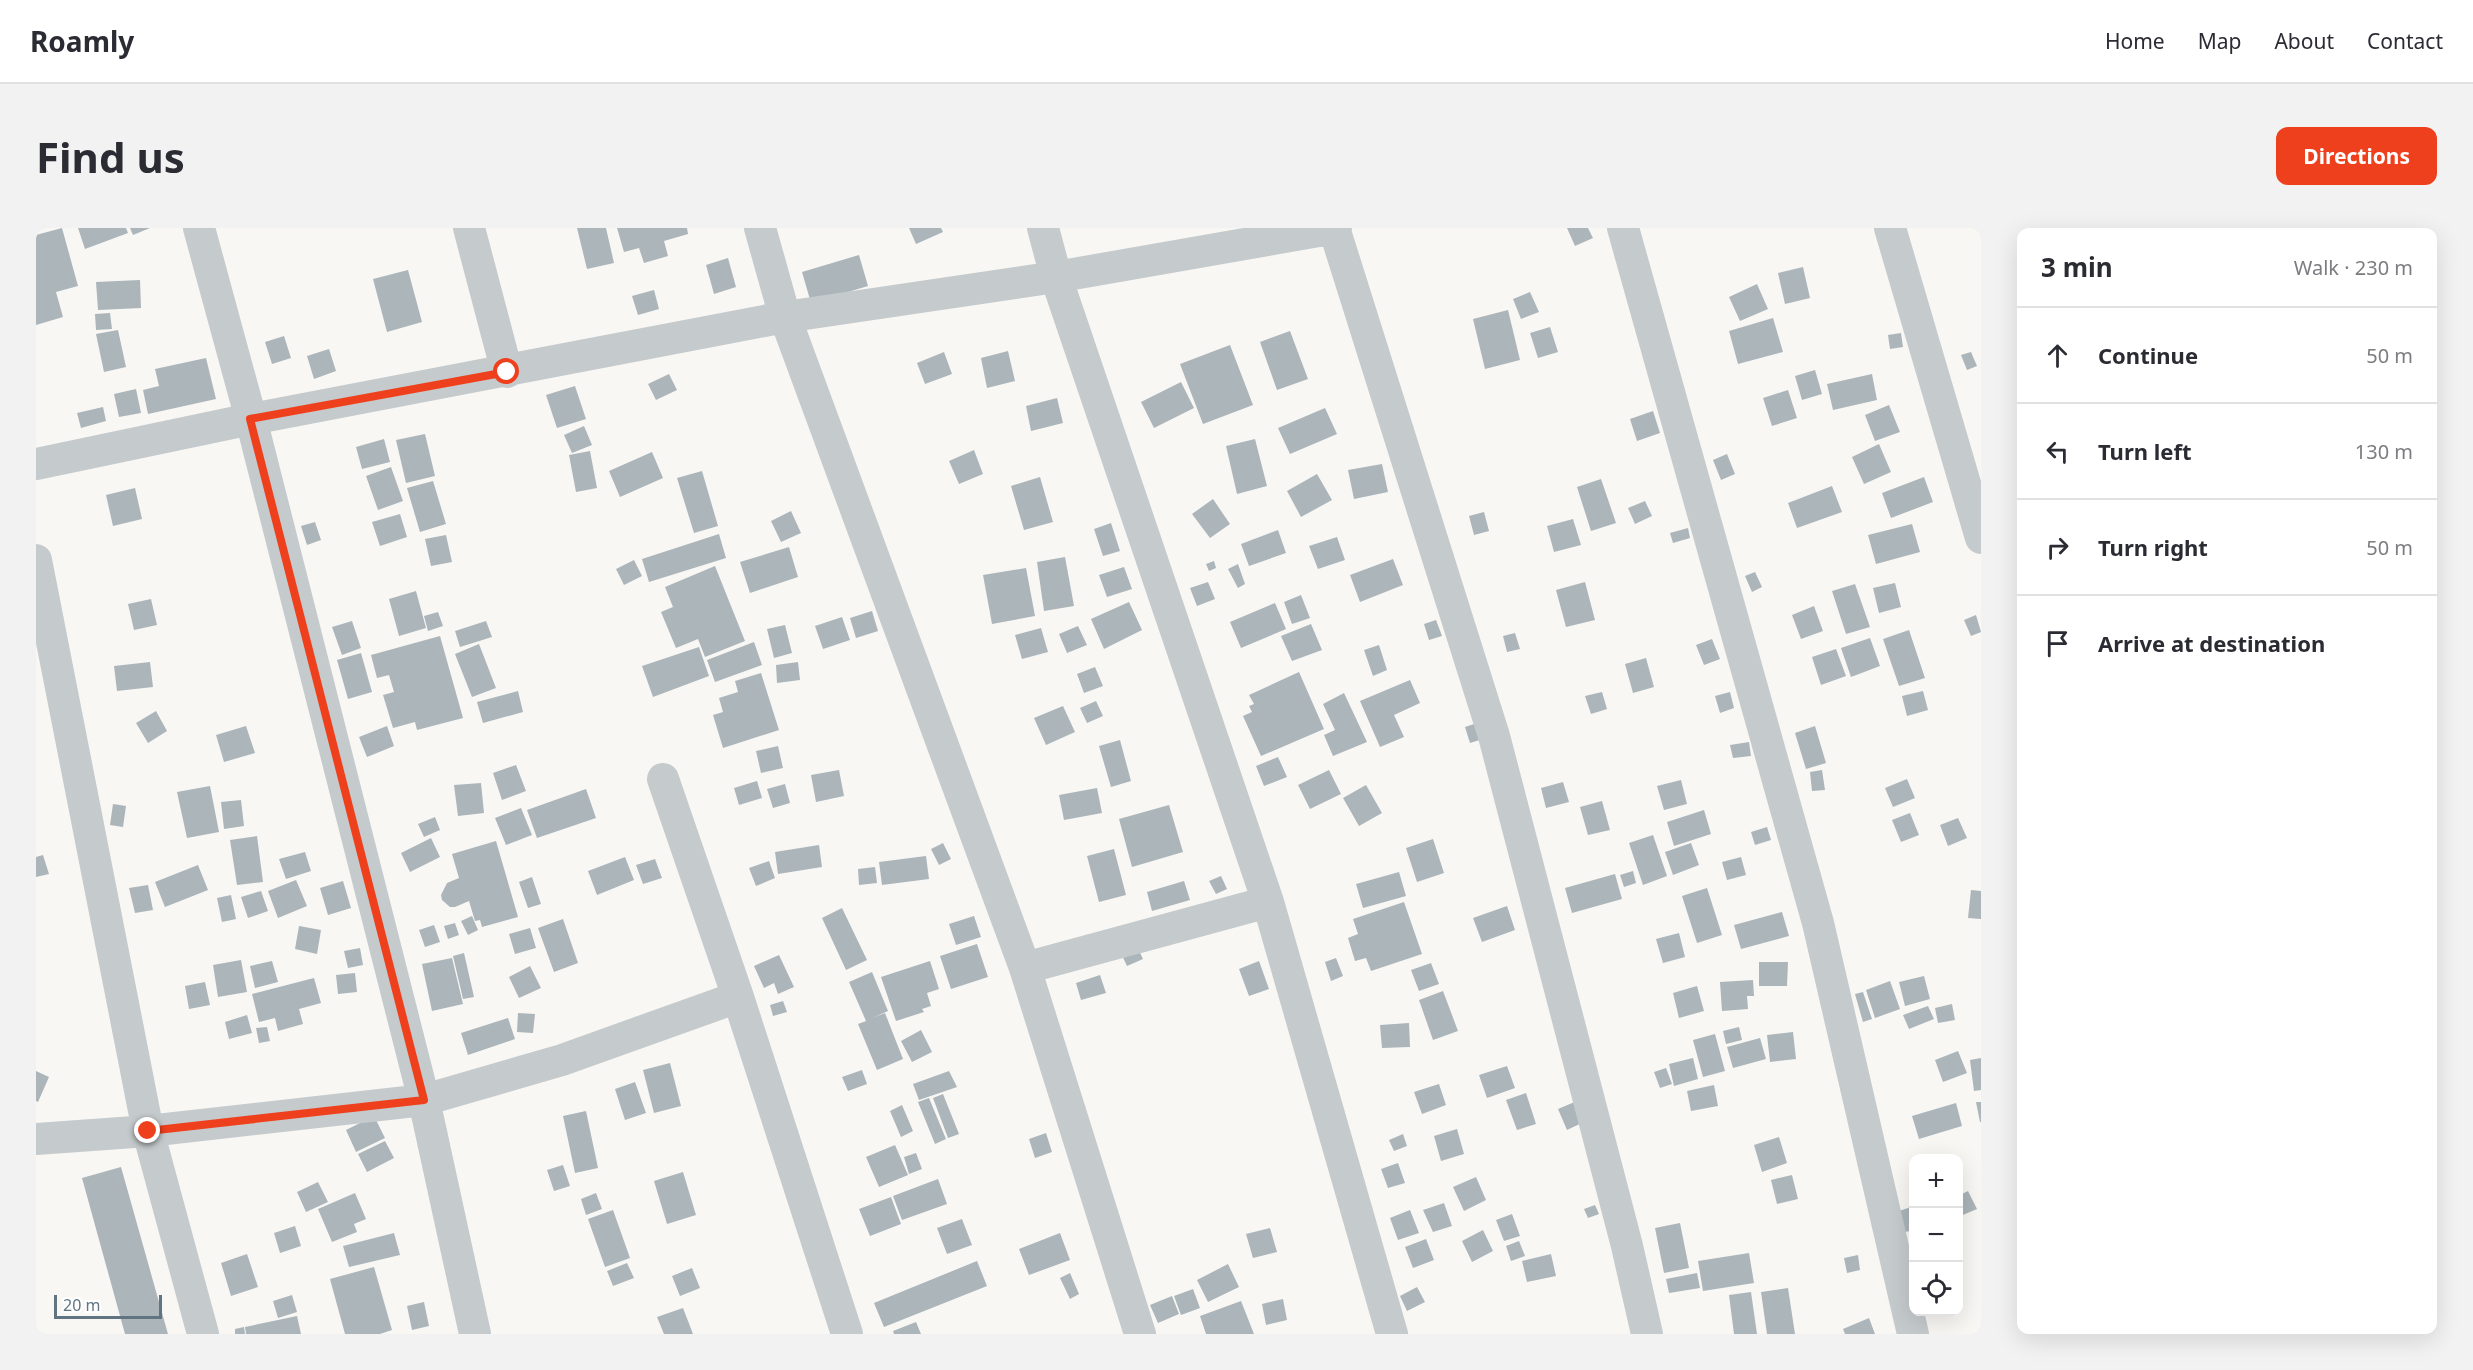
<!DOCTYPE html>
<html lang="en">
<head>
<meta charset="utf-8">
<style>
	:root { --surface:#fff; --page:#f2f2f3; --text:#2b2b33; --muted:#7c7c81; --line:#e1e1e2; --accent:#ef401d }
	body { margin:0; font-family:"Noto Sans",sans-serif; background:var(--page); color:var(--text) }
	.controls { position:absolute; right:18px; bottom:18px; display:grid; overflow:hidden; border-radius:12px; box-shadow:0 6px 24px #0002 }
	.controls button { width:54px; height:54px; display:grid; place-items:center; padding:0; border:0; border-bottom:2px solid var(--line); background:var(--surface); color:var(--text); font:30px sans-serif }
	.scale { position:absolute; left:18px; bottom:15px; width:108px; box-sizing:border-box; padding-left:6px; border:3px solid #607581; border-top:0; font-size:16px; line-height:21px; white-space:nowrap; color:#607581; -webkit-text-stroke:4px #fff; paint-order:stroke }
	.stop { position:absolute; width:18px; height:18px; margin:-14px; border:4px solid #ef401d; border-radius:50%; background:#fff }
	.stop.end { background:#ef401d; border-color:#fff; box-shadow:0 2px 6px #0008 }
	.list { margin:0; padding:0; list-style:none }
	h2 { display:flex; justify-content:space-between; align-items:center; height:78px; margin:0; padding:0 24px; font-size:26px }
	h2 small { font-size:20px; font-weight:400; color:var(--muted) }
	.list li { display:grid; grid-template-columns:39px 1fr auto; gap:18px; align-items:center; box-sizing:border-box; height:96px; padding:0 24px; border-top:2px solid var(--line) }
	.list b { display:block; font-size:22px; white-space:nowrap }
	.list em { font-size:20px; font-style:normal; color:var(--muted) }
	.icon { flex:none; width:33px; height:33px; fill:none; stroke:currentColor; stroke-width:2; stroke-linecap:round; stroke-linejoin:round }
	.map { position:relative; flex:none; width:1945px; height:1106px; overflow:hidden; border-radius:12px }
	header { display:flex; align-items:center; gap:36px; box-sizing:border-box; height:84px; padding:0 30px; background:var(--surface); border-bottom:2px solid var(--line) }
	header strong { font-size:28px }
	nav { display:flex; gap:33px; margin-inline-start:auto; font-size:21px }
	.intro { display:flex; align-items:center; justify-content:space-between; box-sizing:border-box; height:144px; padding:0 36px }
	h1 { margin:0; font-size:42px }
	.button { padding:15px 27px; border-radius:12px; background:var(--accent); color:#fff; font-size:21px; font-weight:700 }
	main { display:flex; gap:36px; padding:0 36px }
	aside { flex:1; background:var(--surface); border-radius:12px; box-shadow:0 6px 24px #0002 }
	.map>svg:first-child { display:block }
	.building { fill:#abb5ba }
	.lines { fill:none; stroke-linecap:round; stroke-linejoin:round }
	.street { stroke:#c5cacc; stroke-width:32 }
	.route { stroke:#ef401d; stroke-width:8 }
</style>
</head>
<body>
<header>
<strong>Roamly</strong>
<nav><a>Home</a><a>Map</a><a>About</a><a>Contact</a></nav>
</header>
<div class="intro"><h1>Find us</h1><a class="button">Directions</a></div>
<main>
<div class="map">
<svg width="1945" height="1106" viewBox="0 0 1945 1106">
	<rect width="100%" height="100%" fill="#f8f7f4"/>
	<path class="building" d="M26,0L42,58L20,64L27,89L0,97V7Z
		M42,0H90L92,5L49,21Z
		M94,0H114L97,7Z
		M541,0H570L578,35L551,41Z
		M581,0H651L652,6L628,13L632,28L608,35L603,20L588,24Z
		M873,0H905L907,4L880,16Z
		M1531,0H1552L1557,10L1539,18Z
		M823,27L832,58L775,75L766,44Z
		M692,30L700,59L678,66L670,37Z
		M1767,39L1774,70L1749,76L1742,45Z
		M372,42L386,94L351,104L337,51Z
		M104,52L105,80L62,82L60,54Z
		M1721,56L1732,81L1704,93L1693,69Z
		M618,62L623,81L602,87L596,68Z
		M1494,64L1503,84L1485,91L1477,71Z
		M1472,82L1484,132L1449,141L1437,91Z
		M74,85L76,101L60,102L59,86Z
		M1737,90L1747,124L1702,136L1693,103Z
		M1514,99L1522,124L1502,130L1494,105Z
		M82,102L90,139L68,144L60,106Z
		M1254,103L1272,151L1241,162L1224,114Z
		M1865,105L1867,119L1854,121L1852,107Z
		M248,108L255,130L236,136L229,114Z
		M1194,117L1217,177L1167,196L1144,136Z
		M293,121L300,143L278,151L271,128Z
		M972,123L979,153L951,160L945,130Z
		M908,124L916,146L889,156L881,135Z
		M1935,124L1941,138L1931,142L1925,127Z
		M170,130L180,171L112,186L107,162L123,158L119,141Z
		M1779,142L1786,166L1766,172L1759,148Z
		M633,146L641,162L620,172L612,156Z
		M1836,146L1841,172L1797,182L1791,156Z
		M1145,154L1158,180L1118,200L1105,174Z
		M539,158L550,191L521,200L510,167Z
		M100,161L105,185L83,189L78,166Z
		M1752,162L1761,190L1736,198L1727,170Z
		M1021,170L1027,195L995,203L990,178Z
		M1853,177L1864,204L1839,213L1829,187Z
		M67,179L70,193L45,200L41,185Z
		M1289,180L1301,206L1254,226L1242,200Z
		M1617,183L1624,205L1601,213L1594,191Z
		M548,198L556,217L536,225L528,207Z
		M389,206L399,248L370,255L360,212Z
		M348,211L354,234L326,241L320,219Z
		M1219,211L1231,258L1201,266L1190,218Z
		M1843,216L1855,244L1828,256L1816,229Z
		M938,222L947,246L923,256L913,233Z
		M554,223L561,260L540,264L533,227Z
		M616,224L627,250L584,269L573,243Z
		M1691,226L1699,246L1685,252L1677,232Z
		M1346,236L1352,264L1318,271L1312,242Z
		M355,239L367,273L342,282L330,248Z
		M666,243L682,298L658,305L641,250Z
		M1281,246L1296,272L1265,289L1251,263Z
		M1004,249L1017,294L988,302L975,258Z
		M1888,249L1897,274L1855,290L1846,265Z
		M1565,251L1580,295L1555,303L1541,259Z
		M397,253L410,296L384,304L371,260Z
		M1796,258L1806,284L1761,300L1752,275Z
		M99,260L106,291L77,298L70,267Z
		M1177,271L1194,296L1174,310L1156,286Z
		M1609,273L1616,288L1599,296L1592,280Z
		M755,283L765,305L745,314L735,293Z
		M1448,284L1453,303L1438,307L1433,288Z
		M364,286L371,309L344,318L336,294Z
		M1537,291L1545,317L1518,324L1511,298Z
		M279,294L285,312L271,317L265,298Z
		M1075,295L1084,323L1067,328L1058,301Z
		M1876,296L1884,324L1840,336L1832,307Z
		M1652,300L1654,310L1637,315L1634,305Z
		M1242,302L1250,325L1213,338L1205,316Z
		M683,306L690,330L613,354L606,331Z
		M410,307L416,334L395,338L389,311Z
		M1301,309L1309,332L1282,341L1273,318Z
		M753,319L762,349L714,365L704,334Z
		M1029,329L1038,378L1008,383L1001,334Z
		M1357,331L1367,357L1324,374L1314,347Z
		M598,332L606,348L588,357L580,341Z
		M1178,333L1180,340L1173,343L1170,336Z
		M1202,336L1209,356L1202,360L1192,341Z
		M679,338L709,413L669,429L662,411L640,420L625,384L637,379L629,359Z
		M1088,339L1096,361L1071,369L1063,347Z
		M990,340L999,388L956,396L947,347Z
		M1719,344L1726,359L1716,364L1709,348Z
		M1172,354L1179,371L1161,378L1154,360Z
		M1549,354L1559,392L1530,399L1520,362Z
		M1859,355L1865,379L1843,385L1837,360Z
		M1819,356L1834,399L1810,406L1796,363Z
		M380,363L390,400L363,408L353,371Z
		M1265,367L1274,390L1256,396L1248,374Z
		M115,371L121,397L98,402L92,376Z
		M1093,374L1106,402L1068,421L1055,391Z
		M1239,375L1250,401L1205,420L1194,394Z
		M1778,378L1787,403L1765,411L1756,387Z
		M836,383L842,403L820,410L814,390Z
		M402,384L407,398L392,403L388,388Z
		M1940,387L1945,404L1935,408L1928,392Z
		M806,389L814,412L787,421L779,398Z
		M1400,392L1406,408L1393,412L1388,396Z
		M316,393L325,420L306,427L296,399Z
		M450,393L456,409L424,419L419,403Z
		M1275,396L1286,422L1256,433L1245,408Z
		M749,397L756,425L738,430L731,401Z
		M1042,398L1051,417L1031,425L1023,406Z
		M1005,400L1012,424L986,431L979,407Z
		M1873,402L1889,450L1863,458L1847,411Z
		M1479,405L1484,421L1471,424L1467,408Z
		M404,408L427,490L381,502L379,494L357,500L347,467L358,464L353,447L341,450L335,427Z
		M1834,410L1844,438L1815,449L1805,420Z
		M1676,411L1684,431L1668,437L1660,417Z
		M718,414L726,437L679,454L671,432Z
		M443,416L460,460L436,469L419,426Z
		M1343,417L1351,442L1337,448L1328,422Z
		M663,419L673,448L617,469L606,438Z
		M1800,421L1810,448L1785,457L1776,429Z
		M325,425L336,464L312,471L301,432Z
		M1610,430L1618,459L1597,465L1589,436Z
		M114,434L117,459L81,463L78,438Z
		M762,434L764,452L741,455L740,437Z
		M1059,439L1067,458L1048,465L1041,446Z
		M1263,444L1288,501L1225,528L1207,488L1216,484L1213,478L1218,476L1213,467Z
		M725,445L743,502L687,520L677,487L687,484L683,470L702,464L699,453Z
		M1374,452L1384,475L1358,487L1368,509L1344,519L1324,473Z
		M482,463L487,484L447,495L441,474Z
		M1887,463L1892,482L1871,488L1866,468Z
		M1566,464L1571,481L1555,486L1549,468Z
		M1694,464L1698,480L1684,485L1679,468Z
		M1308,465L1331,514L1297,528L1288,507L1299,502L1287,476Z
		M1060,473L1067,488L1051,495L1044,480Z
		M1027,478L1039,504L1010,517L998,490Z
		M120,483L131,503L112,515L100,495Z
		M1441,495L1447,511L1434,515L1429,499Z
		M210,498L219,525L188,534L180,507Z
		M351,498L358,518L331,529L323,509Z
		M1779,498L1790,535L1770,541L1759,505Z
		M1084,512L1095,553L1075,559L1063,518Z
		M1713,514L1715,528L1697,530L1694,517Z
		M742,518L747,540L725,545L720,523Z
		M1242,529L1251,549L1228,558L1220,538Z
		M480,537L490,563L466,572L457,545Z
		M803,542L808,568L780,574L775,547Z
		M1293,542L1305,566L1274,581L1262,557Z
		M1786,542L1789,562L1776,563L1774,544Z
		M1871,551L1879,570L1857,579L1849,560Z
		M1645,552L1651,576L1628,582L1621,558Z
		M721,553L726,570L703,577L698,560Z
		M1527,554L1533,574L1510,580L1505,560Z
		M445,555L448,585L422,588L418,557Z
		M749,556L754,575L737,580L731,561Z
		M1330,557L1346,585L1323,598L1307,570Z
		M174,558L183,604L151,610L141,564Z
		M1061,560L1066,585L1028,592L1023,567Z
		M550,561L560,590L501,610L491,582Z
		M205,572L208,598L188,601L185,574Z
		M1566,573L1574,602L1552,607L1544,579Z
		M77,576L90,578L87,599L74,597Z
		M1133,577L1147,624L1096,639L1083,591Z
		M485,580L496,607L470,617L459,590Z
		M1668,582L1675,606L1638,618L1631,594Z
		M1874,585L1883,607L1865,614L1856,592Z
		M399,589L404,602L388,609L382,596Z
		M1922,590L1931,610L1912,618L1904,597Z
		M1731,599L1735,612L1719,617L1715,604Z
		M1617,607L1631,648L1607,657L1593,615Z
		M221,608L227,654L201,657L194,612Z
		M395,610L404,629L374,644L365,625Z
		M1397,611L1408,645L1381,654L1370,620Z
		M460,613L482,689L446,699L444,692L439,693L433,673L419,679H414L406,672L405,667L411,655L423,650L416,626Z
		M907,615L915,631L903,637L895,621Z
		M1655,615L1663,637L1637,647L1629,624Z
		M783,617L786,639L742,646L739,624Z
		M1078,621L1090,667L1063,674L1051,628Z
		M269,624L275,643L250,651L243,631Z
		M7,627L13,646L0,649V629Z
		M890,628L893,651L846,657L843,634Z
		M589,629L598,652L561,667L552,643Z
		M1705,629L1710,647L1691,652L1686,634Z
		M619,631L626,650L607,656L600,637Z
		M733,633L739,650L720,658L713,640Z
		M162,637L172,662L129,679L119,654Z
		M839,639L841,655L823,657L822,641Z
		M1597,643L1600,655L1588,659L1584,647Z
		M1363,644L1370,668L1327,680L1320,656Z
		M1579,646L1586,671L1536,685L1529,660Z
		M1185,648L1191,661L1180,666L1173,653Z
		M496,649L505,676L492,680L483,654Z
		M260,652L271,678L242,690L232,663Z
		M307,653L315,680L292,687L284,660Z
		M1148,653L1154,672L1116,683L1111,664Z
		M112,657L117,682L99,685L93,660Z
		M1671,660L1686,707L1661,715L1646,668Z
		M1935,662L1945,663V691L1932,690Z
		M225,663L232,683L212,690L205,669Z
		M195,667L200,691L186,694L181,670Z
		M1368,674L1386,726L1335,743L1330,730L1319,733L1312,710L1322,706L1317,691Z
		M1471,678L1479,702L1446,714L1437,690Z
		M806,680L831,732L810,742L786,690Z
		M1746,684L1753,708L1705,721L1698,697Z
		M436,688L442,702L432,707L425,693Z
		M938,688L945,709L920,717L913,696Z
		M527,691L542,735L518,744L502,700Z
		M419,695L423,707L412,711L408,698Z
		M398,697L404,714L389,719L383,702Z
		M263,698L285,702L281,726L259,721Z
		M494,700L500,720L479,726L473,706Z
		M1643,705L1649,729L1627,735L1620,711Z
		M1099,714L1107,731L1091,738L1083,721Z
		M941,716L952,749L915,761L904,728Z
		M324,720L327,737L312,740L308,723Z
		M428,725L438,769L427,771L417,728Z
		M743,727L758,759L742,766L738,755L728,760L718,738Z
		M416,730L427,776L396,783L386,736Z
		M1300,730L1307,748L1295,753L1289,734Z
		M205,732L211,764L182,769L177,737Z
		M236,733L242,754L219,760L214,738Z
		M894,733L903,761L891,765L895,778L886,781L888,784L860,793L845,749Z
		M1223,733L1233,761L1213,768L1203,741Z
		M1723,734H1752L1751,758H1723Z
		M1395,735L1403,756L1383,763L1375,742Z
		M494,738L505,760L483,770L473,749Z
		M836,744L852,783L836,790L849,785L867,831L841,842L822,796L830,793L813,754Z
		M319,745L321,764L302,766L300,747Z
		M1064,747L1070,765L1045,772L1040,755Z
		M1888,748L1894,771L1869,778L1863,754Z
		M278,750L285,775L263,781L267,796L242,803L239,790L223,794L216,766Z
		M1717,752L1718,768H1711L1712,781L1686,783L1684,754Z
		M1854,753L1864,781L1839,790L1830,762Z
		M169,754L174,777L153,781L149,758Z
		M1661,758L1668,783L1643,790L1637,765Z
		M1407,763L1422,803L1397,812L1383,772Z
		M1827,764L1836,791L1827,794L1819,766Z
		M747,773L751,784L737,788L734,777Z
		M1916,776L1919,792L1902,795L1899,780Z
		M1892,778L1898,791L1873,801L1867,787Z
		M482,785L499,786L497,805L481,804Z
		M211,787L216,805L193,811L189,794Z
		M472,790L479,811L432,827L425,805Z
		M1373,795L1374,819L1346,820L1344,797Z
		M231,799L234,813L223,815L220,800Z
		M1703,799L1706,812L1690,816L1687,803Z
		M885,802L896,824L876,834L865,813Z
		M1757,804L1760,831L1734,834L1731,807Z
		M1679,806L1689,843L1667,849L1657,812Z
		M1724,810L1730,831L1697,840L1691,819Z
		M1922,823L1931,845L1907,854L1899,832Z
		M1657,830L1662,851L1638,858L1633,836Z
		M1945,830V862L1938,863L1934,832Z
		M634,835L645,878L618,885L607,842Z
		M1471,838L1479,860L1451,870L1443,847Z
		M1630,840L1636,856L1624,860L1618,844Z
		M826,842L831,856L812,863L806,849Z
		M0,843L13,849L2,874L0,873Z
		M913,843L921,859L883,872L877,856Z
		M599,854L610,885L589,892L579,861Z
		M1403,856L1410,877L1386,886L1378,864Z
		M1678,857L1682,878L1655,883L1651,863Z
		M1490,865L1500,896L1481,902L1470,872Z
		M907,866L923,906L912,910L897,870Z
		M893,870L910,911L899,916L882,874Z
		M1541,873L1550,893L1531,902L1522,881Z
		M1940,874H1945V894H1944Z
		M1920,875L1926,898L1883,911L1876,888Z
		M866,877L877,903L865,909L854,883Z
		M550,883L562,940L539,945L527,888Z
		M338,888L349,910L320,924L310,902Z
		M1421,901L1428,926L1405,933L1398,908Z
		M1010,905L1016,924L999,930L993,911Z
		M1367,906L1371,918L1358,923L1353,912Z
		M1743,909L1751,935L1726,944L1718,917Z
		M349,913L358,930L331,944L322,926Z
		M859,917L872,947L843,959L830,929Z
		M880,925L886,941L873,946L868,929Z
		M1362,935L1369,955L1352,960L1345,941Z
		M527,937L534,958L518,963L511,942Z
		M85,939L132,1106H89L46,950Z
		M647,944L660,987L631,996L618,953Z
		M1756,947L1762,971L1741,976L1735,952Z
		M1440,949L1450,972L1428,983L1417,959Z
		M902,951L911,976L866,992L857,968Z
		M282,954L292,974L270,984L261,964Z
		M1932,963L1941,981L1922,989V968Z
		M319,965L330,991L318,996L321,1004L296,1014L282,981Z
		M560,965L566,981L550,987L545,971Z
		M855,969L865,996L834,1008L823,981Z
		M1408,975L1416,998L1397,1004L1387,982Z
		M1559,977L1563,986L1552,990L1548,981Z
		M1878,978V1002L1869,1004L1863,983Z
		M577,982L594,1030L569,1039L552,991Z
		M1374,982L1383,1005L1362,1012L1354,990Z
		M1476,986L1484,1008L1468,1013L1460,992Z
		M926,991L936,1017L911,1026L901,1000Z
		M1644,995L1653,1040L1628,1045L1619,1000Z
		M259,998L265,1018L244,1025L238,1005Z
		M1234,1000L1241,1024L1217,1030L1210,1006Z
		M1447,1002L1457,1023L1436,1034L1426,1013Z
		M358,1005L364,1027L313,1039L307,1018Z
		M1024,1005L1034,1032L993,1047L983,1021Z
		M1390,1011L1398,1032L1377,1040L1369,1019Z
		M1483,1013L1489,1028L1475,1033L1470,1018Z
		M1713,1025L1718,1055L1667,1063L1662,1033Z
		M211,1026L222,1059L195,1068L185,1035Z
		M1515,1026L1520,1048L1491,1054L1486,1033Z
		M1822,1027L1824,1042L1811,1045L1808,1030Z
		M941,1033L951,1058L848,1099L838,1075Z
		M591,1035L598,1050L577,1058L571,1043Z
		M1192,1036L1203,1059L1172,1074L1161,1052Z
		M338,1039L356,1102L344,1106H309L294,1051Z
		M656,1040L664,1060L644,1068L636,1048Z
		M1034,1045L1043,1066L1034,1071L1024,1050Z
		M1661,1045L1664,1060L1633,1065L1630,1051Z
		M1381,1059L1389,1074L1371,1083L1364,1068Z
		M1752,1060L1759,1106H1731L1725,1064Z
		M1157,1061L1164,1080L1145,1087L1138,1068Z
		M1715,1064L1721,1106H1698L1693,1067Z
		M256,1067L261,1084L242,1090L237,1073Z
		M1136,1068L1143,1086L1122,1095L1114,1077Z
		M1247,1071L1251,1092L1230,1097L1226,1076Z
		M1205,1073L1218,1106H1170L1164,1088Z
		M388,1074L393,1098L376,1102L371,1078Z
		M647,1080L657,1106H628L621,1089Z
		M261,1088L265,1106H210L209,1099Z
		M1833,1090L1839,1106H1809L1807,1101Z
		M880,1094L885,1106H858L857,1103Z
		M208,1099L209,1106H199V1101Z"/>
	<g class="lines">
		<path class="street" d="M163,0L215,191L388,872L439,1106
			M433,0L471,144
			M724,0L749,89L989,740L1104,1106
			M1007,0L1020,49L1232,674L1356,1106
			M1298,0L1458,508L1591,1018L1611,1106
			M1587,0L1782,695L1877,1106
			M1854,0L1945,310
			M0,236L215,191L749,89L1020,49L1300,0
			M0,332L112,903L167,1106
			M627,551L702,769L811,1106
			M989,740L1232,674
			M0,911L112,903L388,872L526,832L702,769"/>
	</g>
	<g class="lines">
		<path class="route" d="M112,903L388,872L214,191L471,144"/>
	</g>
</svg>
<div class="controls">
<button>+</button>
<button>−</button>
<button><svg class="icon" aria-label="locate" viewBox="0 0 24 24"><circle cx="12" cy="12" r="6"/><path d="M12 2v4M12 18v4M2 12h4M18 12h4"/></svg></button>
</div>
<div class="scale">20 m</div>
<div class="stop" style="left:471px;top:144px"></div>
<div class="stop end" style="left:112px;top:903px"></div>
</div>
<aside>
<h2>3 min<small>Walk · 230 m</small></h2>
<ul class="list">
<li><svg class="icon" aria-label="ahead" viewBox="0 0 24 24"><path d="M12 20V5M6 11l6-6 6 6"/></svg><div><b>Continue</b></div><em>50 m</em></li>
<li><svg class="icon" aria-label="left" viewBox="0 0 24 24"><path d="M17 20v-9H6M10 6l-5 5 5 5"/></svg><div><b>Turn left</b></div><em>130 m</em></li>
<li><svg class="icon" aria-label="right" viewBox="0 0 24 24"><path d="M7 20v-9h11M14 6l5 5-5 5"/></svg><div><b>Turn right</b></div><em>50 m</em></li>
<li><svg class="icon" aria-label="arrive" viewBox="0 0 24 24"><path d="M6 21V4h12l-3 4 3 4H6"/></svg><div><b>Arrive at destination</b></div></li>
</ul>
</aside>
</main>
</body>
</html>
